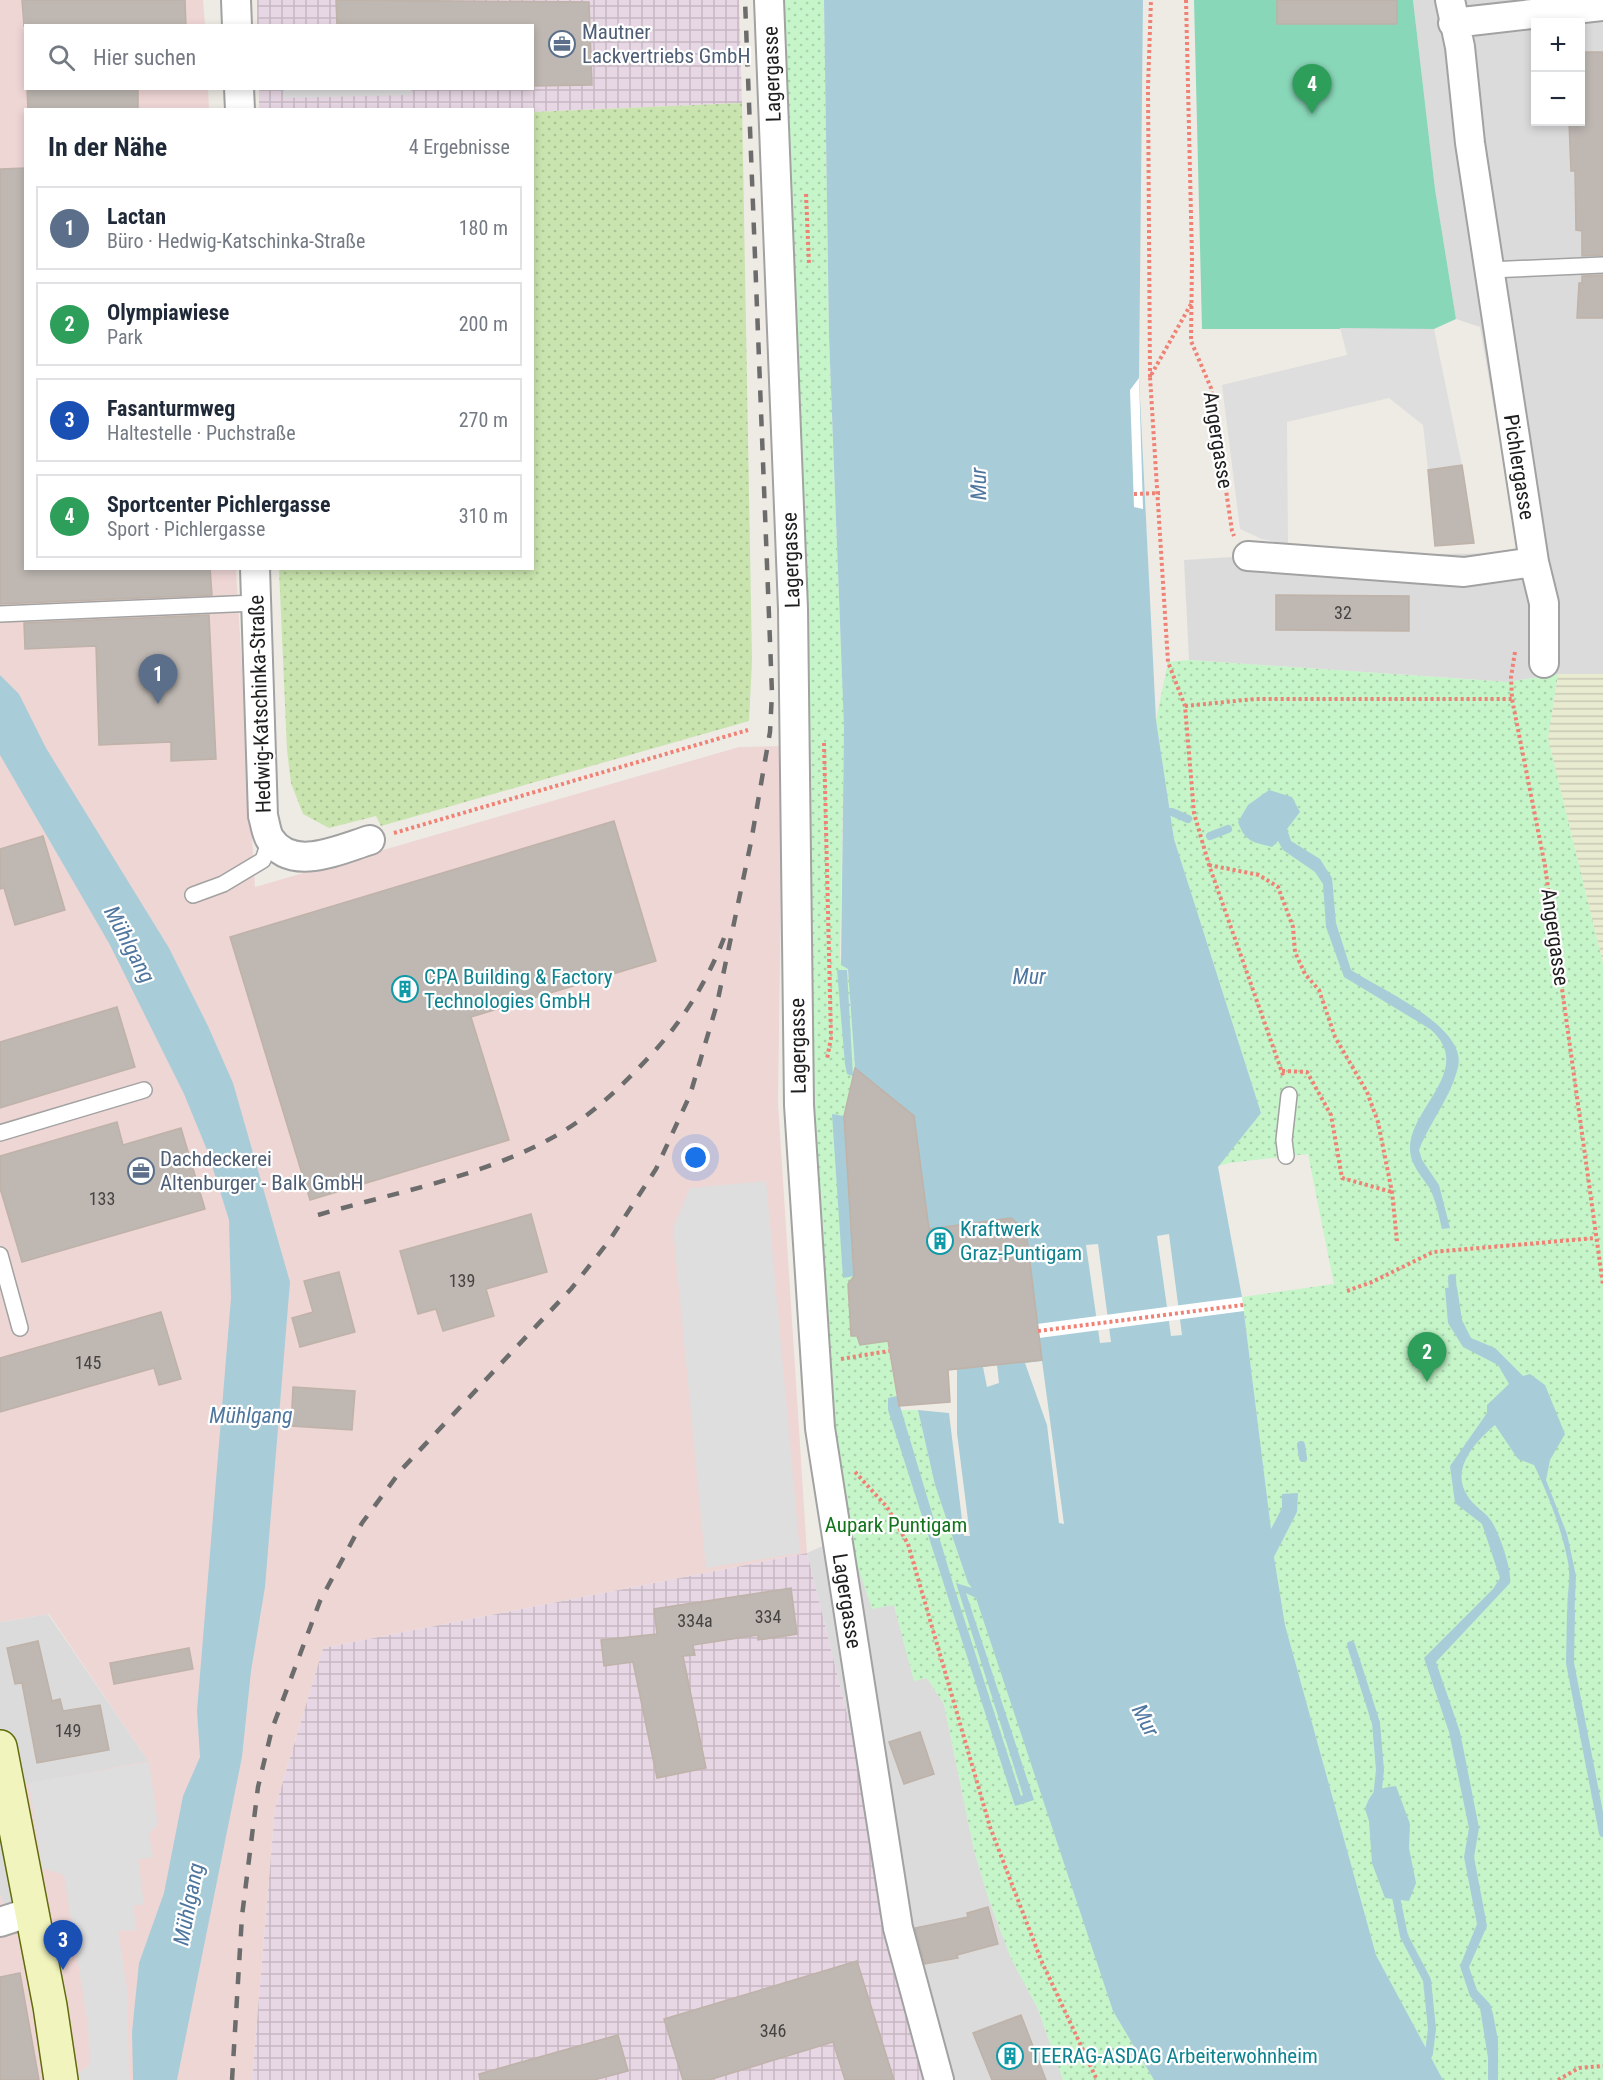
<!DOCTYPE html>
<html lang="de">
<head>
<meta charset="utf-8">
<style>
	:root { --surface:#fff; --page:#f6f6f7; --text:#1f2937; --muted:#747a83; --line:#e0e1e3; --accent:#b45309 }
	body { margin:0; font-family:"Roboto Condensed",sans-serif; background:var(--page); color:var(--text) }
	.controls { position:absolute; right:18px; top:18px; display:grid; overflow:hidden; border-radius:0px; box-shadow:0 3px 9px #0003 }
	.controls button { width:54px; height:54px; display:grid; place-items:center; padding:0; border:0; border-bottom:2px solid var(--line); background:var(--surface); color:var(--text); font:30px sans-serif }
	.you { position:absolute; left:696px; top:1158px; width:21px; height:21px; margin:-15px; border:4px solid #fff; border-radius:50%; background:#1a73e8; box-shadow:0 0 0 9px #1a73e833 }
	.badge { display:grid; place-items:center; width:39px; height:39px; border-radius:50%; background:var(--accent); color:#fff; font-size:20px; font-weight:700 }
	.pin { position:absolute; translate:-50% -50px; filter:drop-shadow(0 2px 3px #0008) }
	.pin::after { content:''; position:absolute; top:32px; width:21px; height:18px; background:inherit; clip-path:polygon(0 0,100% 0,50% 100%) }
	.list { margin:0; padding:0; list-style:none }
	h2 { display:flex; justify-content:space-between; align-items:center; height:78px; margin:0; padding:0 24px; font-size:26px }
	h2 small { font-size:20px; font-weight:400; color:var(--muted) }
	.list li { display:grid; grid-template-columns:39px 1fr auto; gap:18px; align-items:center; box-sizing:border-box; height:84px; margin:0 12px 12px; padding:0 12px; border:2px solid var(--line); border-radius:0px }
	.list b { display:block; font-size:22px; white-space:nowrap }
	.list p { margin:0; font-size:20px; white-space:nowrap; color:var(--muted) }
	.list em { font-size:20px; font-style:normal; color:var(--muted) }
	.icon { flex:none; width:33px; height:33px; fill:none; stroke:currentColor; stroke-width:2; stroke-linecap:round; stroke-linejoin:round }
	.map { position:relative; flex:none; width:1603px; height:2080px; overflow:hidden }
	.search { position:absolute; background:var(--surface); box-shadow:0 3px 9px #0003; left:24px; top:24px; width:510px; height:66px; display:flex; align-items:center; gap:15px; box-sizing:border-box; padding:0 21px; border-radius:0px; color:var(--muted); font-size:22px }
	.panel { position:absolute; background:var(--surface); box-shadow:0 3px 9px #0003; left:24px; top:108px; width:510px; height:462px; border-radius:0px }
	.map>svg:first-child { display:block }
	.residential { fill:#dcdbdb; fill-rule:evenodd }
	.commercial { fill:#eed6d5 }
	.industrial { fill:url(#industrial-grid) }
	.farmland { fill:url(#farmland-rules) }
	.grass { fill:url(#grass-dots) }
	.park { fill:url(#park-dots) }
	.pitch { fill:#89d7b9 }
	.parking { fill:#dedede }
	.water { fill:#a8cdd8; fill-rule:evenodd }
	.pier { fill:#fff }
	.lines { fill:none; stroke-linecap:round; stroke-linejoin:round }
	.stream { stroke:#a8cdd8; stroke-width:8 }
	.building { fill:#beb7b2; stroke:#bfb2a8; stroke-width:1.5 }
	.lane-casing { stroke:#a2a2a2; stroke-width:18 }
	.street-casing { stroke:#a2a2a2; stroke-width:32 }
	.secondary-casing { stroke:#616c0d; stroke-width:36 }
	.path { stroke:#ef8275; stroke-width:4; stroke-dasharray:3 3; stroke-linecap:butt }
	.lane { stroke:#fff; stroke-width:15 }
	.street { stroke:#fff; stroke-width:28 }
	.secondary { stroke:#f1f4bc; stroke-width:33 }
	.rail { stroke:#6c6c6c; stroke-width:4.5; stroke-dasharray:12 12; stroke-linecap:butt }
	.labels { text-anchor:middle; stroke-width:4.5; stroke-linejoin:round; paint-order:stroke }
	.number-label { font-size:18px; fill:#464443 }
	.service-label { font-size:21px; fill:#4e5e75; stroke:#fff; text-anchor:start }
	.street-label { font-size:21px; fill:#1e1e1e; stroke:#fff }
	.culture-label { font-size:21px; fill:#0d838f; stroke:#fff; text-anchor:start }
	.park-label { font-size:21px; fill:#14741d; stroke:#fff }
	.water-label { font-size:22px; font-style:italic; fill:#4f769f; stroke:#fff }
</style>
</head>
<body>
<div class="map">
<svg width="1603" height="2080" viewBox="0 0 1603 2080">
	<defs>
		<pattern id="industrial-grid" width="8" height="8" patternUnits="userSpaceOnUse" patternTransform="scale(1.5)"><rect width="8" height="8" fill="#e7d7e4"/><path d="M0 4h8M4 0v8" fill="none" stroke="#c6b8c3"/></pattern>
		<pattern id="farmland-rules" width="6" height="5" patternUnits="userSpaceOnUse" patternTransform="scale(1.5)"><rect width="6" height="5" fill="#e9ebd1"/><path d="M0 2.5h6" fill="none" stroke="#c7c9b3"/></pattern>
		<pattern id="grass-dots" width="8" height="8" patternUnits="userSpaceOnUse" patternTransform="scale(1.5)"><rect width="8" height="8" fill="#c9e4ae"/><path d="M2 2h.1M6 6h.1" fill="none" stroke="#acc395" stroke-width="1.8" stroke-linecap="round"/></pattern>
		<pattern id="park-dots" width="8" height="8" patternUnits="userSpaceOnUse" patternTransform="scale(1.5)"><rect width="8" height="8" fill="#c5f5c9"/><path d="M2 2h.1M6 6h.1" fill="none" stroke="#a9d2ac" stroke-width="1.8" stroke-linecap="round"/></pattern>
	</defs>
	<rect width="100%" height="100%" fill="#eeebe5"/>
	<path class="residential" d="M1413,0H1603V674H1558L1508,682L1189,660L1184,560L1248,556L1519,553L1480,327L1456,319L1435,189ZM1536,22H1580V122H1536Z
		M847,1535L894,1605L914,1680L927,1678L944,1704L974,1850L989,1900L1011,1958L1038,2009L1063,2080H925L857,1754L807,1553Z
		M48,1614L149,1762L5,1788L31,1912L4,1906L0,1895V1622Z"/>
	<path class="commercial" d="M0,0H203L205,25L26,26V88L208,89L209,109L26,110V568L236,569L255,887L739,747L783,746L778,1103L807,1553L323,1648L275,1808L252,2080H0V1895L4,1906L30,1912L5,1788L148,1761L49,1614L0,1622Z"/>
	<path class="industrial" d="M257,0H739L742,103L533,112L532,110L259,109V89L532,88V26L257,25Z
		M807,1553L857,1754L925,2080H252L275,1808L323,1648Z"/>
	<path class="farmland" d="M1558,674H1603V964L1548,738Z"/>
	<path class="grass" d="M742,103L752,661L749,721L381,826L376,816L329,828L303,814L291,783L287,750L279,569L532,568L533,112Z"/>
	<path class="park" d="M780,0H824L829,336L844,728L840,955L841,965L848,969L855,1068L844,1116L854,1276L848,1284L851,1336H857L860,1345L887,1341L899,1410H918L935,1485L968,1583L975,1591L1113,2011L1154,2080H1063L1038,2009L1011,1958L989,1900L974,1850L944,1704L927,1678L914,1681L894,1605L872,1609L847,1535L830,1425L812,1044Z
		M1189,660L1508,682L1558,674L1548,738L1603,964V2080H1443L1376,1955L1285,1625L1274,1557L1297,1512L1282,1508L1271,1530L1242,1297L1334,1284L1308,1154L1229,1163L1218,1166L1261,1113L1174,839L1156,720L1168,662Z"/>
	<path class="pitch" d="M1194,0H1413L1435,189L1456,319L1434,329H1202Z"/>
	<path class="parking" d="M411,89V95L284,98V89Z
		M1340,328L1434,329L1462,465L1428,470L1423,425L1389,398L1287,422L1288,544L1262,539L1240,529L1222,385L1347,355Z
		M766,1181L800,1553L706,1568L673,1228L690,1188Z
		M149,1762L158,1825L149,1832L153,1857L138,1860L144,1904L133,1906L137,1930L118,1931L127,1988L129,2080H77L76,2075L90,2065L88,2025L64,1875L42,1868L29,1783Z"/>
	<path class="water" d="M824,0H1143L1139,378L1156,720L1174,839L1261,1113L1218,1167L1242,1297L1271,1529L1282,1508V1494L1298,1493L1297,1512L1274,1557L1285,1625L1376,1955L1443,2080H1154L1113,2011L976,1598L966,1593L1034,1800L1015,1806L888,1410V1398L897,1396L954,1587L1021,1796L1023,1795L956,1583L972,1588L968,1583L935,1485L918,1410L949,1413L964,1536H970L957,1433V1369L948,1370L914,1116L855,1068L848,969L841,965L844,728L829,336ZM1169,1234L1182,1335L1171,1336L1157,1236ZM1098,1244L1111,1342L1100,1343L1086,1245ZM1042,1361L1064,1524L1059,1523L1047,1425L1025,1363ZM997,1365L999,1383L987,1387L983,1367Z
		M0,675L19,694L46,748L169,948L208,1026L233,1083L290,1282L265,1587L251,1671L242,1757L177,2080H133L132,2032L139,1963L164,1893L183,1796L200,1757L197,1711L231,1298L229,1220L207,1150L184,1094L110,945L0,755Z
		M1269,790L1292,797L1300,812L1287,829L1291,841L1320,859L1332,878L1336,923L1351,970C1380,989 1468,1027 1458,1067C1451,1097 1430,1122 1419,1150L1422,1160L1439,1185L1450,1228L1442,1229C1439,1216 1436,1201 1430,1189C1422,1176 1410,1165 1410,1148C1410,1107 1476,1069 1430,1029L1344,977L1326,927L1323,884L1315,872L1283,850L1278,841L1272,847C1253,842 1245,842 1238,822L1248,805Z
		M837,970H847L853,1076L847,1074L845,1064Z
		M832,1114L844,1116L854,1276L843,1278Z
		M1457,1287L1462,1320L1471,1338L1495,1348L1523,1376L1530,1374L1545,1385L1565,1434L1550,1460L1546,1480L1567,1534L1576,1576L1574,1621L1569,1622C1564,1604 1572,1582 1568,1562C1562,1530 1548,1494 1534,1465L1518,1459L1495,1425C1476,1441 1450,1469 1467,1495C1473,1506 1486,1512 1492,1522C1500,1535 1512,1570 1510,1583L1436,1662L1460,1732L1479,1828L1474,1857L1487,1926L1469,1967L1477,1990L1490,2004L1493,2014L1498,2040V2080H1488V2058L1480,2008L1470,1996L1460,1966L1477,1924L1464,1857L1469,1828L1449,1732L1424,1658L1493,1589L1500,1578L1482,1524L1455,1503L1450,1466L1487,1413V1405L1509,1384L1498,1365L1463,1347L1448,1323L1445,1288Z
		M1396,1786L1410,1824L1409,1848L1416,1883L1409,1901L1385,1898L1372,1863L1369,1821L1365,1809C1372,1789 1376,1789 1396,1786Z"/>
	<path class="pier" d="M1139,378L1143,509L1134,507L1130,390Z
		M1242,1297L1244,1311L1039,1338L1037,1324Z"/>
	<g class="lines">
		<path class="stream" d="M1164,812H1172L1188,819
			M1210,836L1228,829
			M1452,1278L1453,1295
			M1301,1445L1303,1458
			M1571,1612L1570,1663L1603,1833
			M1351,1645L1376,1723L1380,1770L1377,1798
			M1395,1892L1404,1936L1427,1980L1432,2029L1429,2053L1418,2080"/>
	</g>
	<path class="building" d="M22,0H185L186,26H24Z
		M336,0L589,2L592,85L532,86V26H337Z
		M1277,0H1397V24H1277Z
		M1581,52H1603V255L1582,256V231L1576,230L1575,171H1571L1569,122H1581Z
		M27,88H138V110H28Z
		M26,168V568H210L212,595L0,604V169Z
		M1603,275V318H1577L1579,283H1582V276Z
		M1462,465L1474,543L1435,546L1428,470Z
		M1276,595L1409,596V631L1276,630Z
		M209,615L216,759L171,761V742L99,745L96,646L25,649L24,623Z
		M614,821L656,961L471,1017L509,1140L310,1200L230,937Z
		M43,836L65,910L15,925L4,888L0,889V849Z
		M117,1007L135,1067L0,1108V1042Z
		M855,1068L914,1116L929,1229L1011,1218L1026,1230L1042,1360L948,1370L950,1402L899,1406L888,1341L860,1345L857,1336H851L848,1284L854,1276L844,1116Z
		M117,1122L123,1145L181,1128L205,1209L22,1262L0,1188V1156Z
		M531,1214L547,1272L486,1289L494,1316L443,1331L436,1309L418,1314L400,1251Z
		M339,1272L355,1332L300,1347L292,1318L313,1312L304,1281Z
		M161,1312L181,1379L159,1385L154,1368L0,1412V1358Z
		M293,1387L355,1391L352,1430L291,1426Z
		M791,1588L797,1634L758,1640V1635L693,1645L695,1655L683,1656L706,1768L657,1778L633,1662L604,1666L601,1640L657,1634L654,1609Z
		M38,1641L52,1701L60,1699L63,1711L100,1705L109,1750L37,1763L22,1683L15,1684L7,1648Z
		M189,1648L193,1669L114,1684L110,1663Z
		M920,1732L934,1774L904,1784L889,1742Z
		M988,1907L998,1944L957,1955L958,1958L925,1964L915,1928L968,1917L967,1913Z
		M857,1961L894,2080H845L833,2042L709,2080H683L664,2019Z
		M20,1973L39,2080H0V1977Z
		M1021,2015L1046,2080H992L973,2033Z
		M618,2035L628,2071L594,2080H480L479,2074Z"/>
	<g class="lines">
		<defs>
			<path id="lane" d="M1489,270L1603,265
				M0,614L256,603
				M193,895L223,884L263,860L270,839
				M0,1133L144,1090
				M1286,1156L1284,1140L1289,1095
				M0,1255L20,1328"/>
			<path id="street" d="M236,0L237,26
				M769,0L793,609L799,1105L820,1428L898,1928L939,2080
				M1450,0L1460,47L1470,143L1534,562L1544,603V663
				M1453,23L1603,6
				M239,88L240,110
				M1248,556L1464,572L1534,562
				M255,568L263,816C265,822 266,833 270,839C292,873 340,849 370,840
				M0,1922L31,1912"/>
			<path id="secondary" d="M0,1747L50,2006L61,2080"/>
		</defs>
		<use href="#lane" class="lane-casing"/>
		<use href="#street" class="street-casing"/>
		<use href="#secondary" class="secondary-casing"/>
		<path class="path" d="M1186,0L1192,259L1191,341L1211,388L1232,531L1234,536
			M806,194L809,264
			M1191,304L1150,377L1168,662L1185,706L1194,813L1209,865L1284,1078
			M1150,377L1148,87L1151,0
			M1134,494L1160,493
			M1515,652L1511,677L1512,699L1545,866L1603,1285
			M1185,706L1255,699H1512
			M824,743L831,1038L827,1059
			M394,833L748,730
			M1209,865L1259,875L1278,887L1293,927L1295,952L1305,974L1319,990L1335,1037L1367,1092L1378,1122L1392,1192L1397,1241
			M1282,1071L1307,1072L1331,1115L1342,1178L1392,1192
			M1347,1291L1372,1282L1433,1252L1596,1238
			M1038,1331L1243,1305
			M841,1359L889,1351
			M855,1472L887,1507L908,1544L990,1827L1041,1960L1097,2080
			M1558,2080L1579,2068L1603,2066"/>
		<use href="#lane" class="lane"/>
		<use href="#street" class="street"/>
		<use href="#secondary" class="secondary"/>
		<path class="rail" d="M318,1215C393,1193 479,1177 548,1140C588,1119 619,1089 650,1056C682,1022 707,982 724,938
			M232,2080L242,1916L258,1787L272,1729L320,1601L362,1523L402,1469L571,1289L609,1241L656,1169L690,1095L717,1004L751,842L770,732L772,693L745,0"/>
	</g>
	<defs>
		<symbol id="office-ring" viewBox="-11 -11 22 22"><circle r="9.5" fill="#fff" stroke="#5c6f8a" stroke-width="1.5"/><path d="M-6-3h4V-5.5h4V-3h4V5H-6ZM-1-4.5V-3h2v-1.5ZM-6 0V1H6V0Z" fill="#5c6f8a"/></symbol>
		<symbol id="building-ring" viewBox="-11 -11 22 22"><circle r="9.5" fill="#fff" stroke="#0f9aa8" stroke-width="1.5"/><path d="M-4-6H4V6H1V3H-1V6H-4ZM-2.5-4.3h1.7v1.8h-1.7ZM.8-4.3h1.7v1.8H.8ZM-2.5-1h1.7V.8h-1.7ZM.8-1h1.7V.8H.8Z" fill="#0f9aa8"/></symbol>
	</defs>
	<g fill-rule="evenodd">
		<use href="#office-ring" x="547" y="29" width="30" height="30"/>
		<use href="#building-ring" x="390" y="974" width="30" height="30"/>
		<use href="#office-ring" x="126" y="1156" width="30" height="30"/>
		<use href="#building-ring" x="925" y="1226" width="30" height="30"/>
		<use href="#building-ring" x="995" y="2041" width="30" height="30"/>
	</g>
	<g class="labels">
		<g class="number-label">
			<text x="1343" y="619">32</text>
			<text x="102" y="1205">133</text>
			<text x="462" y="1287">139</text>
			<text x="88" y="1369">145</text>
			<text x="768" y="1623">334</text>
			<text x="695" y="1627">334a</text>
			<text x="68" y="1737">149</text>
			<text x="773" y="2037">346</text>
		</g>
		<g class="service-label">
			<text x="582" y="39">Mautner<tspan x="582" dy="24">Lackvertriebs GmbH</tspan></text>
			<text x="160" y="1166">Dachdeckerei<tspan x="160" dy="24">Altenburger - Balk GmbH</tspan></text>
		</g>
		<g class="street-label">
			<text transform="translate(772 74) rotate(-92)" y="7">Lagergasse</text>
			<text transform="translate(1218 440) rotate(81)" y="7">Angergasse</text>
			<text transform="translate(1519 467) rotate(81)" y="7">Pichlergasse</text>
			<text transform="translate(791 560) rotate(-92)" y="7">Lagergasse</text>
			<text transform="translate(260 704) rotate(-92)" y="7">Hedwig-Katschinka-Straße</text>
			<text transform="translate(1555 937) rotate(82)" y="7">Angergasse</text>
			<text transform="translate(798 1046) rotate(-91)" y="7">Lagergasse</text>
			<text transform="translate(847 1601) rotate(81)" y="7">Lagergasse</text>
		</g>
		<g class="culture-label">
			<text x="424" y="984">CPA Building &amp; Factory<tspan x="424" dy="24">Technologies GmbH</tspan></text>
			<text x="960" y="1236">Kraftwerk<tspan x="960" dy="24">Graz-Puntigam</tspan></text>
			<text x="1030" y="2063">TEERAG-ASDAG Arbeiterwohnheim</text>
		</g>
		<g class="park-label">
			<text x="896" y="1532">Aupark Puntigam</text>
		</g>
		<g class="water-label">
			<text transform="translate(978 484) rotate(-91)" y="8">Mur</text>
			<text transform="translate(130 944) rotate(62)" y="8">Mühlgang</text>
			<text x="1029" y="984">Mur</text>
			<text x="251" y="1423">Mühlgang</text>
			<text transform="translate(1146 1720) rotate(62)" y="8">Mur</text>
			<text transform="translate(188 1904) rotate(-79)" y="8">Mühlgang</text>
		</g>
	</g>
</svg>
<div class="controls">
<button>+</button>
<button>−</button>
</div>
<div class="you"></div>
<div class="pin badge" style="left:158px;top:704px;background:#5c6f8a">1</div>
<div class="pin badge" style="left:1427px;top:1382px;background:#2e9e5b">2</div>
<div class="pin badge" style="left:63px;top:1970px;background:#1a4fb4">3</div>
<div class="pin badge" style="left:1312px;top:114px;background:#2e9e5b">4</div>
<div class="search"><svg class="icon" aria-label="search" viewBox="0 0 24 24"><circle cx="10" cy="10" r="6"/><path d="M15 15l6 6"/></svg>Hier suchen</div>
<section class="panel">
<h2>In der Nähe<small>4 Ergebnisse</small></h2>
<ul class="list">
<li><span class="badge" style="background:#5c6f8a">1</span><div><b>Lactan</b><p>Büro · Hedwig-Katschinka-Straße</p></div><em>180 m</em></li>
<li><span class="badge" style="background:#2e9e5b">2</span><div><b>Olympiawiese</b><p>Park</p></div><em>200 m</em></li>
<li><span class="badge" style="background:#1a4fb4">3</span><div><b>Fasanturmweg</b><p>Haltestelle · Puchstraße</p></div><em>270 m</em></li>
<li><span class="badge" style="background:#2e9e5b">4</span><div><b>Sportcenter Pichlergasse</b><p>Sport · Pichlergasse</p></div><em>310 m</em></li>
</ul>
</section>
</div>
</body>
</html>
